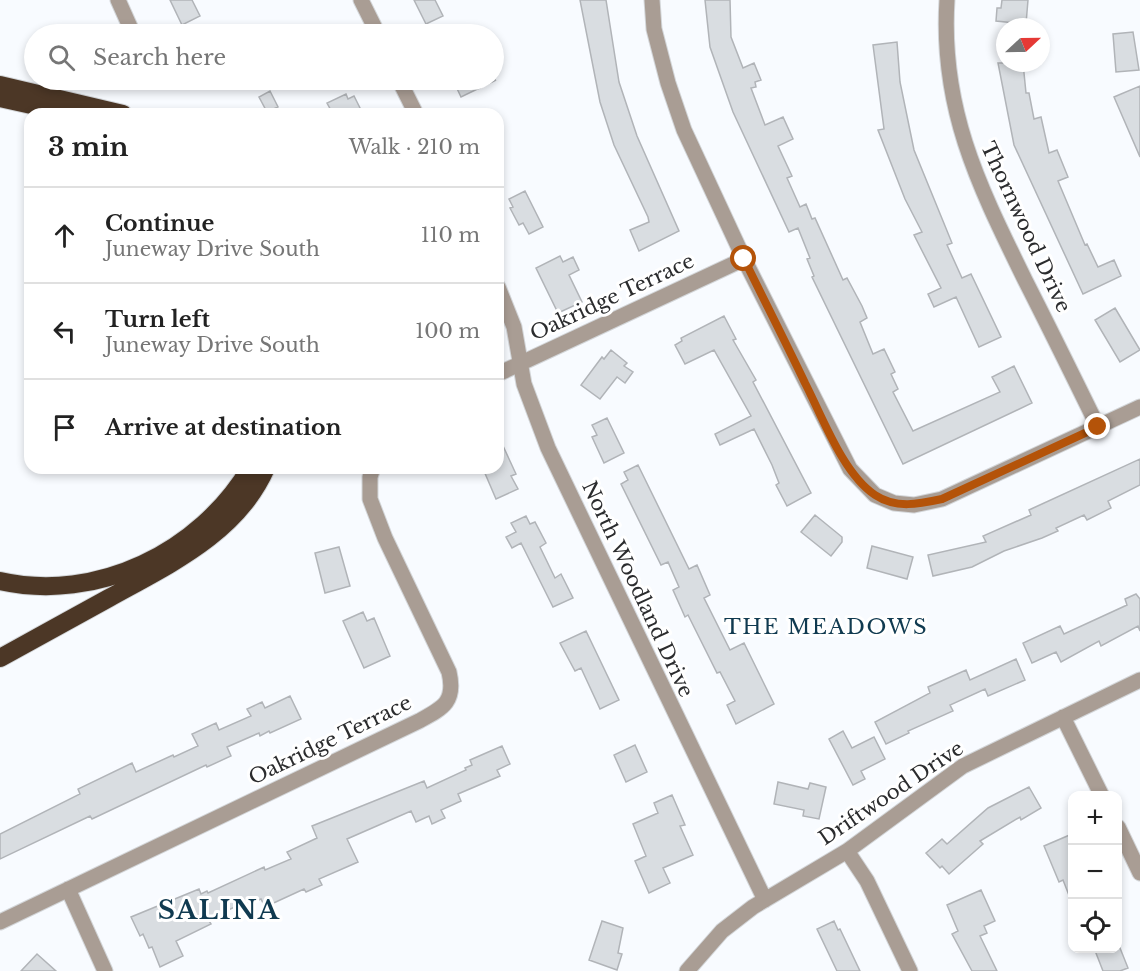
<!DOCTYPE html>
<html lang="en">
<head>
<meta charset="utf-8">
<style>
	:root { --surface:#fff; --page:#f2f2f2; --text:#222; --muted:#767676; --line:#e0e0e0 }
	body { margin:0; font-family:"Libre Baskerville",serif; background:var(--page); color:var(--text) }
	.controls { position:absolute; right:18px; bottom:18px; display:grid; overflow:hidden; border-radius:12px; box-shadow:0 3px 9px #0003 }
	.controls button { width:54px; height:54px; display:grid; place-items:center; padding:0; border:0; border-bottom:2px solid var(--line); background:var(--surface); color:var(--text); font:30px sans-serif }
	.compass { position:absolute; left:996px; top:18px; width:54px; height:54px; border-radius:50%; background:var(--surface); box-shadow:0 3px 9px #0003; rotate:68deg }
	.stop { position:absolute; width:18px; height:18px; margin:-14px; border:4px solid #b45309; border-radius:50%; background:#fff }
	.stop.end { background:#b45309; border-color:#fff; box-shadow:0 2px 6px #0008 }
	.list { margin:0; padding:0; list-style:none }
	h2 { display:flex; justify-content:space-between; align-items:center; height:78px; margin:0; padding:0 24px; font-size:26px }
	h2 small { font-size:20px; font-weight:400; color:var(--muted) }
	.list li { display:grid; grid-template-columns:39px 1fr auto; gap:18px; align-items:center; box-sizing:border-box; height:96px; padding:0 24px; border-top:2px solid var(--line) }
	.list b { display:block; font-size:22px; white-space:nowrap }
	.list p { margin:0; font-size:20px; white-space:nowrap; color:var(--muted) }
	.list em { font-size:20px; font-style:normal; color:var(--muted) }
	.icon { flex:none; width:33px; height:33px; fill:none; stroke:currentColor; stroke-width:2; stroke-linecap:round; stroke-linejoin:round }
	.map { position:relative; flex:none; width:1140px; height:971px; overflow:hidden }
	.search { position:absolute; background:var(--surface); box-shadow:0 3px 9px #0003; left:24px; top:24px; width:480px; height:66px; display:flex; align-items:center; gap:15px; box-sizing:border-box; padding:0 21px; border-radius:33px; color:var(--muted); font-size:22px }
	.panel { position:absolute; background:var(--surface); box-shadow:0 3px 9px #0003; left:24px; top:108px; width:480px; height:366px; border-radius:18px }
	.map>svg:first-child { display:block }
	.building { fill:#d9dde1; stroke:#b1b4b8; stroke-width:1.5 }
	.lines { fill:none; stroke-linecap:round; stroke-linejoin:round }
	.minor-casing { stroke:#d3d6d9; stroke-width:17 }
	.motorway-casing { stroke:#d3d6d9; stroke-width:20 }
	.minor { stroke:#a99d94; stroke-width:15 }
	.motorway { stroke:#4c3726; stroke-width:18 }
	.route { stroke:#b45309; stroke-width:8 }
	.labels { text-anchor:middle; stroke-width:6; stroke-linejoin:round; paint-order:stroke }
	.street-label { font-size:20px; fill:#2b2c2e; stroke:#fff }
	.neighbourhood-label { font-size:21px; letter-spacing:1.5px; fill:#103a50; stroke:#fff }
	.district-label { font-size:26px; font-weight:bold; letter-spacing:1.5px; fill:#103a50; stroke:#fff }
</style>
</head>
<body>
<div class="map">
<svg width="1140" height="971" viewBox="0 0 1140 971">
	<rect width="100%" height="100%" fill="#f8fbff"/>
	<path class="building" d="M170,0H192L200,16L182,25Z
		M414,0H435L443,16L426,24Z
		M580,0H606L619,82L637,136L679,231L639,251L630,230L649,222L648,217L614,145L600,102Z
		M705,0H730L731,37L743,68L754,63L761,80L755,82L756,87L751,88L765,125L783,117L793,139L778,146L792,176L787,178L800,207L806,204L812,219L815,218L843,280L847,278L862,306L867,318L860,322L873,354L884,349L895,372L891,374L898,389L893,392L913,431L1000,392L992,377L1014,366L1032,403L903,464L812,277L814,276L807,259L810,258L798,228L789,232L733,112L710,47Z
		M1002,0H1028L1026,24L996,21L997,8H1001Z
		M1133,32L1139,70L1116,72L1113,34Z
		M897,42L900,82L914,150L952,243L947,245L962,278L971,274L1001,337L979,347L956,297L934,307L928,294L941,288L914,235L922,232L905,199L878,130L884,129L873,45Z
		M998,63H1023L1026,93H1029L1034,119L1041,117L1049,153L1057,150L1068,177L1058,181L1085,245L1087,244L1098,267L1114,260L1121,276L1083,294L1014,145Z
		M453,80H496L461,97Z
		M1140,86V157L1114,97Z
		M270,91L278,107L267,112L259,97Z
		M346,94L348,99L354,96L363,114H333L327,103Z
		M525,191L543,227L529,234L523,223L519,225L510,208L513,207L509,199Z
		M560,256L563,262L573,257L579,270L569,275L582,302L558,313L536,268Z
		M1115,308L1140,350L1120,362L1095,320Z
		M724,316L736,339L733,340L756,380L753,382L811,493L787,506L776,485L779,483L772,465L754,429L720,445L715,434L751,416L714,350L685,364L675,345L682,341L681,338Z
		M611,350L627,363L624,366L633,372L625,383L617,377L600,399L581,385L602,357L604,359Z
		M607,418L624,453L604,463L592,437L597,435L592,425Z
		M498,435L516,474L511,476L518,489L496,499L484,471L498,468Z
		M1140,459V485L1108,501L1111,508L1087,520L1084,515L1056,528L1058,531L1042,538L1004,551L972,567L933,576L928,555L986,542L983,536L1031,515L1029,510Z
		M638,465L689,569L697,565L710,595L704,598L730,650L744,643L774,704L736,724L727,705L735,701L720,672L717,673L688,615L685,617L673,590L679,587L668,562L661,565L621,484L628,480L624,472Z
		M815,515L842,537V542L831,556L801,532Z
		M526,516L530,524L535,522L546,543L540,547L555,578L561,574L573,598L553,607L521,543L512,548L506,537L516,532L511,523Z
		M872,546L913,557L907,579L867,568Z
		M339,547L350,586L325,593L315,553Z
		M1136,594L1140,599V631L1138,626L1101,646L1099,641L1061,662L1056,652L1032,663L1023,643L1060,626L1064,634L1127,605L1125,599Z
		M363,612L367,621L374,618L390,656L364,668L343,621Z
		M586,631L619,700L600,709L581,668L575,671L560,643Z
		M1016,659L1025,680L988,696L985,689L950,705L953,711L908,731L909,733L886,744L875,722L930,693L928,687L966,670L970,680Z
		M290,696L301,719L270,733L269,731L260,736L259,733L227,747L231,756L207,767L206,765L92,819L90,816L0,859V834L80,794L78,789L132,763L136,772L173,755L174,757L198,746L192,734L216,723L219,730L251,716L247,709L262,702L265,708Z
		M843,731L852,748L874,737L885,759L861,771L865,779L853,785L829,739Z
		M635,745L647,772L626,782L614,755Z
		M502,746L510,764L497,770L500,776L458,794L461,801L441,810L445,818L432,824L429,816L416,822L411,811L347,839L358,862L319,879L322,885L306,892L304,889L265,907L261,899L249,904L248,901L208,919L211,924L176,941L183,956L160,967L152,947L149,948L143,934L140,936L131,917L199,889L201,894L207,891L208,893L264,867L265,870L291,859L287,852L317,838L312,826L424,781L427,788L466,770L465,768L472,765L470,760Z
		M778,782L808,789L810,783L826,787L819,819L803,816L804,810L774,804Z
		M1029,787L1041,808L1021,820L1020,817L980,841L983,844L949,874L942,866L940,868L926,853L942,839L947,844L988,808Z
		M672,795L685,825L680,826L693,855L663,868L670,883L649,893L635,861L646,856L633,824L658,813L654,803Z
		M1072,834V903L1063,880L1059,882L1044,846Z
		M981,890L995,921L984,926L987,933L980,936L997,971H972L952,934L958,931L947,905Z
		M602,921L623,928L618,953L622,954L617,970L589,960Z
		M834,921L838,930L840,929L860,971H837L817,929Z
		M1094,948H1120L1128,968L1120,971H1103Z
		M37,954L56,971H21Z"/>
	<g class="lines">
		<defs>
			<path id="minor" d="M118,0L131,29
				M361,0L378,34
				M652,0L654,29L668,83L684,130L744,259L850,469L875,495L894,503L914,505L942,499L1140,407
				M947,0C940,109 979,186 1025,280C1050,329 1074,378 1098,427
				M399,80L416,114
				M498,287L514,327L524,384L548,448L765,900
				M498,374L744,259
				M1063,717L1102,796
				M1118,827L1140,873
				M847,851L867,881L910,971
				M68,889L105,971
				M0,922L419,721C443,708 456,702 449,672L385,538L370,499V477L373,468
				M687,971L722,931L753,907L847,851L963,766L1140,680"/>
			<path id="motorway" d="M0,85L123,114
				M0,98L72,114
				M0,581C97,603 200,552 250,468
				M0,658C36,638 73,618 109,598C168,565 237,534 266,468"/>
		</defs>
		<use href="#minor" class="minor-casing"/>
		<use href="#motorway" class="motorway-casing"/>
		<use href="#minor" class="minor"/>
		<use href="#motorway" class="motorway"/>
	</g>
	<g class="lines">
		<path class="route" d="M744,259C764,300 785,341 805,383C822,416 843,474 875,495C896,509 919,504 942,499L1098,427"/>
	</g>
	<g class="labels">
		<g class="street-label">
			<text transform="translate(1026 227) rotate(65)" y="7">Thornwood Drive</text>
			<text transform="translate(612 297) rotate(-25)" y="7">Oakridge Terrace</text>
			<text transform="translate(638 589) rotate(65)" y="7">North Woodland Drive</text>
			<text transform="translate(330 740) rotate(-26)" y="7">Oakridge Terrace</text>
			<text transform="translate(891 793) rotate(-34)" y="7">Driftwood Drive</text>
		</g>
		<g class="neighbourhood-label">
			<text x="826" y="634">THE MEADOWS</text>
		</g>
		<g class="district-label">
			<text x="219" y="919">SALINA</text>
		</g>
	</g>
</svg>
<div class="controls">
<button>+</button>
<button>−</button>
<button><svg class="icon" aria-label="locate" viewBox="0 0 24 24"><circle cx="12" cy="12" r="6"/><path d="M12 2v4M12 18v4M2 12h4M18 12h4"/></svg></button>
</div>
<svg class="compass" viewBox="-18 -18 36 36"><path d="M0-13l5 13h-10z" fill="#e53935"/><path d="M0 13l5-13h-10z" fill="#767676"/></svg>
<div class="stop" style="left:744px;top:259px"></div>
<div class="stop end" style="left:1098px;top:427px"></div>
<div class="search"><svg class="icon" aria-label="search" viewBox="0 0 24 24"><circle cx="10" cy="10" r="6"/><path d="M15 15l6 6"/></svg>Search here</div>
<section class="panel">
<h2>3 min<small>Walk · 210 m</small></h2>
<ul class="list">
<li><svg class="icon" aria-label="ahead" viewBox="0 0 24 24"><path d="M12 20V5M6 11l6-6 6 6"/></svg><div><b>Continue</b><p>Juneway Drive South</p></div><em>110 m</em></li>
<li><svg class="icon" aria-label="left" viewBox="0 0 24 24"><path d="M17 20v-9H6M10 6l-5 5 5 5"/></svg><div><b>Turn left</b><p>Juneway Drive South</p></div><em>100 m</em></li>
<li><svg class="icon" aria-label="arrive" viewBox="0 0 24 24"><path d="M6 21V4h12l-3 4 3 4H6"/></svg><div><b>Arrive at destination</b></div></li>
</ul>
</section>
</div>
</body>
</html>
